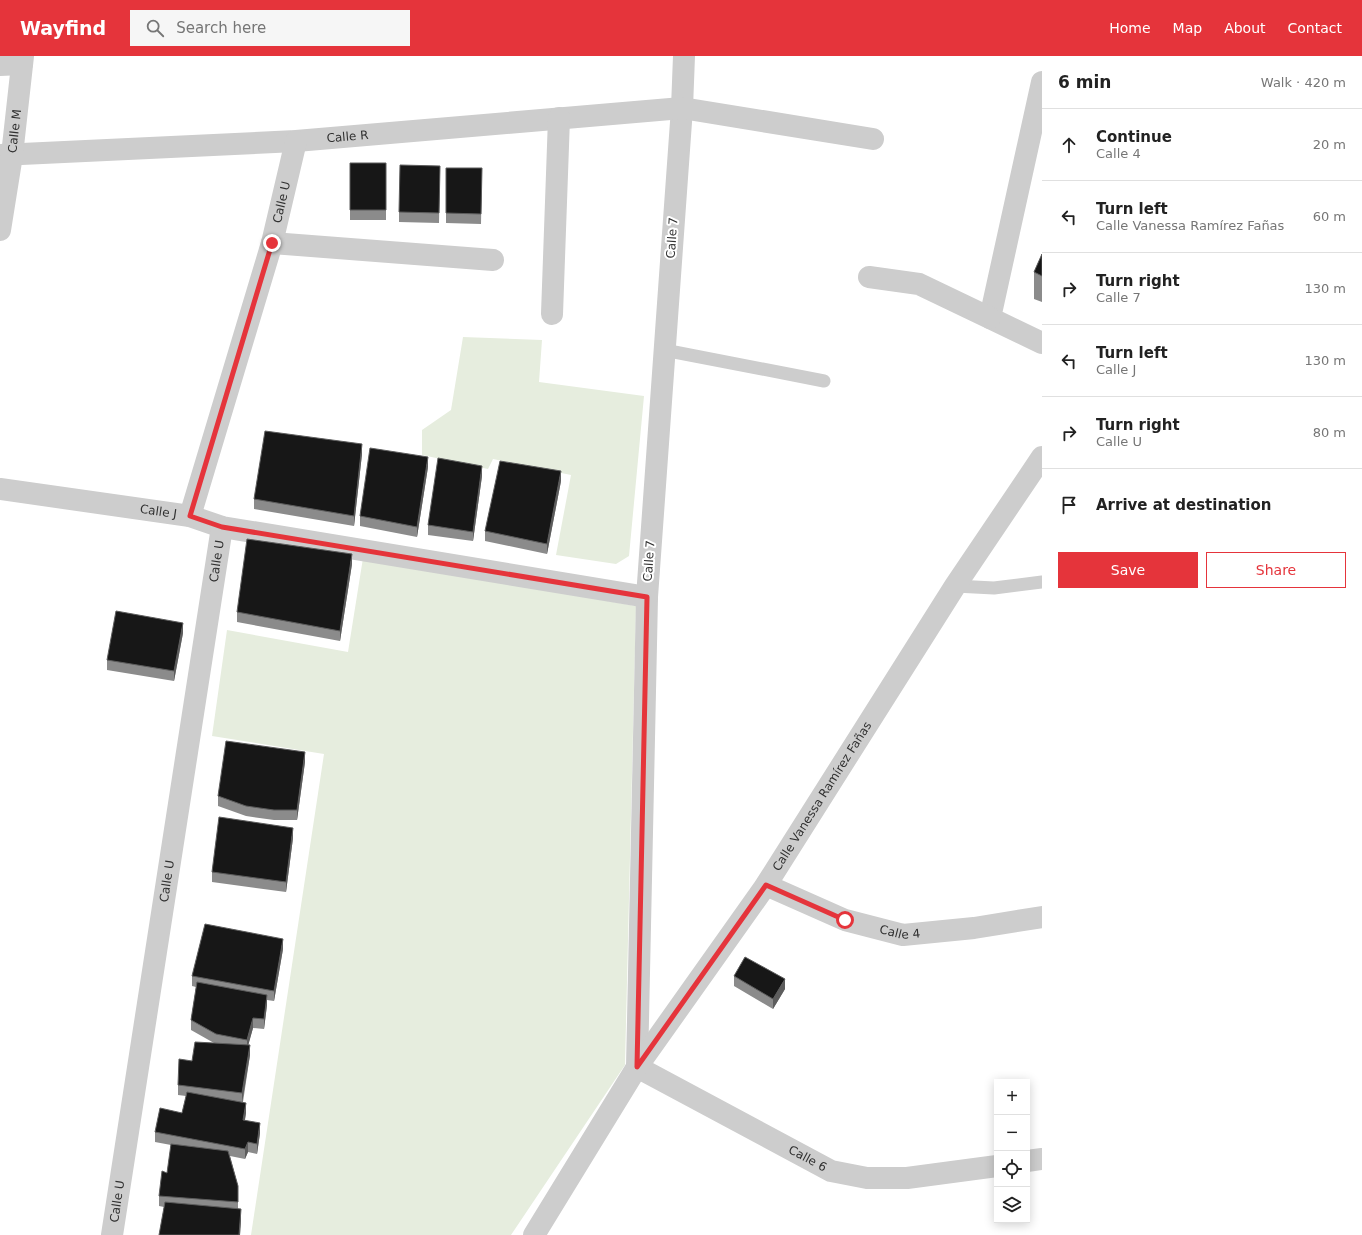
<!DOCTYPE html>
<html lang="en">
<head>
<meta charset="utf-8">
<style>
	:root { --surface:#fff; --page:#f6f6f6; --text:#222; --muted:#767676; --line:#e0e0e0; --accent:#e5343b }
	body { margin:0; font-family:"DejaVu Sans",sans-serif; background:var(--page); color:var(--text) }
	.controls { position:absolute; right:12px; bottom:12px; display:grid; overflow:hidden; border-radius:0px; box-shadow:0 2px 10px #0003 }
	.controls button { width:36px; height:36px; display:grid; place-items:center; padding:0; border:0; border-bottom:1px solid var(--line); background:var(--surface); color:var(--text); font:20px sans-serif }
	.stop { position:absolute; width:12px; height:12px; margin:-9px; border:3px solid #e5343b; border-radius:50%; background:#fff }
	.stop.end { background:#e5343b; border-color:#fff; box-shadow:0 1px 4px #0008 }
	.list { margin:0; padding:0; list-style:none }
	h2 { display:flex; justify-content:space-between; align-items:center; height:52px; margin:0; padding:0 16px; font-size:17px }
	h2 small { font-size:13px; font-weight:400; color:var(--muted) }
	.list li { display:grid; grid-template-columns:26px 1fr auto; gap:12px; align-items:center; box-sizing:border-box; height:72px; padding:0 16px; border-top:1px solid var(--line) }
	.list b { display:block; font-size:15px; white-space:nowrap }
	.list p { margin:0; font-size:13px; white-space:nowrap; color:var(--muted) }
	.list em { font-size:13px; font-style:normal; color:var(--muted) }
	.actions { display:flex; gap:8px; padding:12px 16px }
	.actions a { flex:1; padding:9px 0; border:1px solid var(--accent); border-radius:0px; text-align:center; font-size:14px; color:var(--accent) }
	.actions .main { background:var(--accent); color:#fff }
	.icon { flex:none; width:22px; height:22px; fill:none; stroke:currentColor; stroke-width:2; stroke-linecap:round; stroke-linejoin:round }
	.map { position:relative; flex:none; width:1042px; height:1179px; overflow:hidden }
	header { display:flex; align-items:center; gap:24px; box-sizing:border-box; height:56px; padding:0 20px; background:var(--accent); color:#fff }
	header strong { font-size:19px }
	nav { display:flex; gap:22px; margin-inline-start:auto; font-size:14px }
	.search { width:280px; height:36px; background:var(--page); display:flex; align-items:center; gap:10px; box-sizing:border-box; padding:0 14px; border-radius:0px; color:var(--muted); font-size:15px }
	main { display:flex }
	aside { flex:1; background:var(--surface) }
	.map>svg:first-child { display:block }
	.green { fill:#e6edde }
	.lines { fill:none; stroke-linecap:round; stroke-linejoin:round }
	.service { stroke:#cdcdcd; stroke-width:13 }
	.minor { stroke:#cdcdcd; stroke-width:22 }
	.tertiary { stroke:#cdcdcd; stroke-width:22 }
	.wall { fill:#8b8b8b }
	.shaded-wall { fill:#5d5d5d }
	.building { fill:#171717; stroke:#5d5d5d }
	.route { stroke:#e5343b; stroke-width:5 }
	.labels { text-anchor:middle; stroke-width:4; stroke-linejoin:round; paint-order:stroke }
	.street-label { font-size:12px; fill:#303030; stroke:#fff }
</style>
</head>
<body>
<header>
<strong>Wayfind</strong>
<div class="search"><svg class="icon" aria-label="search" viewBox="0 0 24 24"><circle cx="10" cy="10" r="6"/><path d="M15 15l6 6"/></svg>Search here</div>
<nav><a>Home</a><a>Map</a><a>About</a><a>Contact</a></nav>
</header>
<main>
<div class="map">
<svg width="1042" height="1179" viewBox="0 0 1042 1179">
	<rect width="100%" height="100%" fill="#fff"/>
	<path class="green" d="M463,281L542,284L539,326L644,340L629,500L616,508L556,499L571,419L493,403L488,413L422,399V374L451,354Z
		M363,502L636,550L625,1009L511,1179H251L324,698L212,680L227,574L348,596Z"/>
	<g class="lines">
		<path class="service" d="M664,294L824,325
			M955,530L994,532L1042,526"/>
		<g class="minor">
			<path id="s1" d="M684,0L682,52L647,541L637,1011L831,1115L867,1122H907L997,1110"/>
			<path d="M0,9L22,8"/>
			<path d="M1042,26L990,262L1042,287"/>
			<path id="s2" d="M0,99L296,85L682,52L873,83"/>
			<path id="s3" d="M0,174L12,99L23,0"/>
			<path d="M272,187L493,204"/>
			<path d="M869,221L919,228L990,262"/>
			<path d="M552,258L559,62"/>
			<path id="s4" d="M0,433L190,460L222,471L647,541"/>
			<path id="s5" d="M190,460L272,187L296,85"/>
			<path id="s6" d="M766,829L845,864L903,879L974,872L1042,861"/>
			<path d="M1027,1105L1042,1103"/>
			<path id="s7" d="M112,1179L222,471"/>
		</g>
		<path class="tertiary" id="s8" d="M534,1179L637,1011L766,829L955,530L1042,401"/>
	</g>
	<path class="wall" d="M350,107H386V164H350Z
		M440,110L439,167L399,166V156Z
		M446,112H482L481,168L446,167Z
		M1042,198V246L1034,243V216Z
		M362,398L354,470L254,453V443Z
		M428,411L417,481L360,470V460Z
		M482,420L473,485L428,479V469Z
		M561,425L547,498L485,485V475Z
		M352,508L340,585L237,566V556Z
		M183,577L174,625L107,614V604Z
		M305,706L297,764H274L246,760L218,750V740Z
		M293,782L286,836L212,826V816Z
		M283,893L274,945L267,944V949L264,973L253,972L248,989L250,999L243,1046L246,1057L245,1064L260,1077L257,1098L248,1096L245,1103L230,1100L238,1130V1153L241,1163L240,1179H159L164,1151L159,1150V1140L167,1117L171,1089L155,1086V1076L182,1057L186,1040L178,1039V1029L192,1005L214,987L191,974V964L196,931L192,930V920Z
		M734,920L785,933L773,953L734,930Z"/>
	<path class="shaded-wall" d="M362,388V398L354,470V460Z
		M428,401V411L417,481V471Z
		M482,410V420L473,485V476Z
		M561,415V425L547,498V488Z
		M352,498V508L340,585V575Z
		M183,567V577L174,625V615Z
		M305,696V706L297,764V754Z
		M293,772V782L286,836V826Z
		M283,883V893L274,945V935Z
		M785,923V933L773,953V943Z
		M267,939V949L264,973V963Z
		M253,962V972L247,994V984Z
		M250,989V999L242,1047V1037Z
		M246,1047V1057L243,1074V1064Z
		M260,1067V1077L257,1098V1088Z
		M248,1086V1096L245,1103V1093Z
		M241,1153V1163L240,1179H239Z"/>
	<path class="building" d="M350,107H386V154H350Z
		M400,109L440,110L439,157L399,156Z
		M446,112H482L481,158L446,157Z
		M1042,198V220L1034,216Z
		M265,375L362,388L354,460L254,443Z
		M370,392L428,401L417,471L360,460Z
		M438,402L482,410L473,476L428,469Z
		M500,405L561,415L547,488L485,475Z
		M247,483L352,498L340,575L237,556Z
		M116,555L183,567L174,615L107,604Z
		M226,685L305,696L297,754H274L246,750L218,740Z
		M219,761L293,772L286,826L212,816Z
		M205,868L283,883L274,935L192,920Z
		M745,901L785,923L773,943L734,920Z
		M197,926L267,939L264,963L253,962L247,984L216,978L191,964Z
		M195,986L250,989L242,1037L178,1029L179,1003L192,1005Z
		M187,1036L246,1047L243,1064L260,1067L257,1088L248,1086L245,1093L155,1076L160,1052L182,1057Z
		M171,1088L228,1095L238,1130V1146L159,1140L162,1115L167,1117Z
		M165,1146L241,1153L239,1179H159Z"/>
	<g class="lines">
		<path class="route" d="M272,187L190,460L222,471L647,541L637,1011L766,829L845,864"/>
	</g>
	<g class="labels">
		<g class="street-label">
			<text dy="4" stroke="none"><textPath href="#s3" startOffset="100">Calle M</textPath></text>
			<text dy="4" stroke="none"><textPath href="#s2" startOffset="348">Calle R</textPath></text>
			<text dy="4" stroke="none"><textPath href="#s5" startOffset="327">Calle U</textPath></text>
			<text transform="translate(672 182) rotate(-86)" y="4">Calle 7</text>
			<text dy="4" stroke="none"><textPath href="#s4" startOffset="160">Calle J</textPath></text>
			<text dy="4" stroke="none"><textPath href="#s7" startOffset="682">Calle U</textPath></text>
			<text transform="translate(649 505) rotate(-86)" y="4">Calle 7</text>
			<text dy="4" stroke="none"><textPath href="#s8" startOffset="525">Calle Vanessa Ramírez Fañas</textPath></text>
			<text dy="4" stroke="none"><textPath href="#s7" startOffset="358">Calle U</textPath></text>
			<text dy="4" stroke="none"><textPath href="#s6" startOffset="143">Calle 4</textPath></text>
			<text dy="4" stroke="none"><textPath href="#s1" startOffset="1206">Calle 6</textPath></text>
			<text dy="4" stroke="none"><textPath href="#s7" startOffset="34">Calle U</textPath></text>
		</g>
	</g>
</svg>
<div class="controls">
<button>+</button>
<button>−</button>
<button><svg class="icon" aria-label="locate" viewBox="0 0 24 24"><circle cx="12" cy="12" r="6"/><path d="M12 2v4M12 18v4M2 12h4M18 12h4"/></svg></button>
<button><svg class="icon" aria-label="layers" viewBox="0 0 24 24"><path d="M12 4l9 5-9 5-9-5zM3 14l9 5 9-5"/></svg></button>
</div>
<div class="stop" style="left:845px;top:864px"></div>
<div class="stop end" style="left:272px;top:187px"></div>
</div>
<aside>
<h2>6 min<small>Walk · 420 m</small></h2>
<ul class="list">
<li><svg class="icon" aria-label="ahead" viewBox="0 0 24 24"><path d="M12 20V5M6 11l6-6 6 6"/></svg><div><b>Continue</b><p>Calle 4</p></div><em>20 m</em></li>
<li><svg class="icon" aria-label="left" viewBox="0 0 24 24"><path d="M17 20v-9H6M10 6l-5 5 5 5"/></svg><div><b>Turn left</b><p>Calle Vanessa Ramírez Fañas</p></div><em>60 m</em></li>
<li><svg class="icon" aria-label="right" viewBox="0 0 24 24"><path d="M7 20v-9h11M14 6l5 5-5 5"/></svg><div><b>Turn right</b><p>Calle 7</p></div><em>130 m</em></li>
<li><svg class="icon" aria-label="left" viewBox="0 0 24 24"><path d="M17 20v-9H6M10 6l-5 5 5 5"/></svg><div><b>Turn left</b><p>Calle J</p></div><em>130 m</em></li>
<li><svg class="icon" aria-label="right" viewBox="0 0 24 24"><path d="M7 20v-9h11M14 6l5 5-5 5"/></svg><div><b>Turn right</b><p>Calle U</p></div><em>80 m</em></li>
<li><svg class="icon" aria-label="arrive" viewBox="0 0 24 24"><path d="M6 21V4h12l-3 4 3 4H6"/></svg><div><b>Arrive at destination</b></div></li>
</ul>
<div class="actions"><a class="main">Save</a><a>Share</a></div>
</aside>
</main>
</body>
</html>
